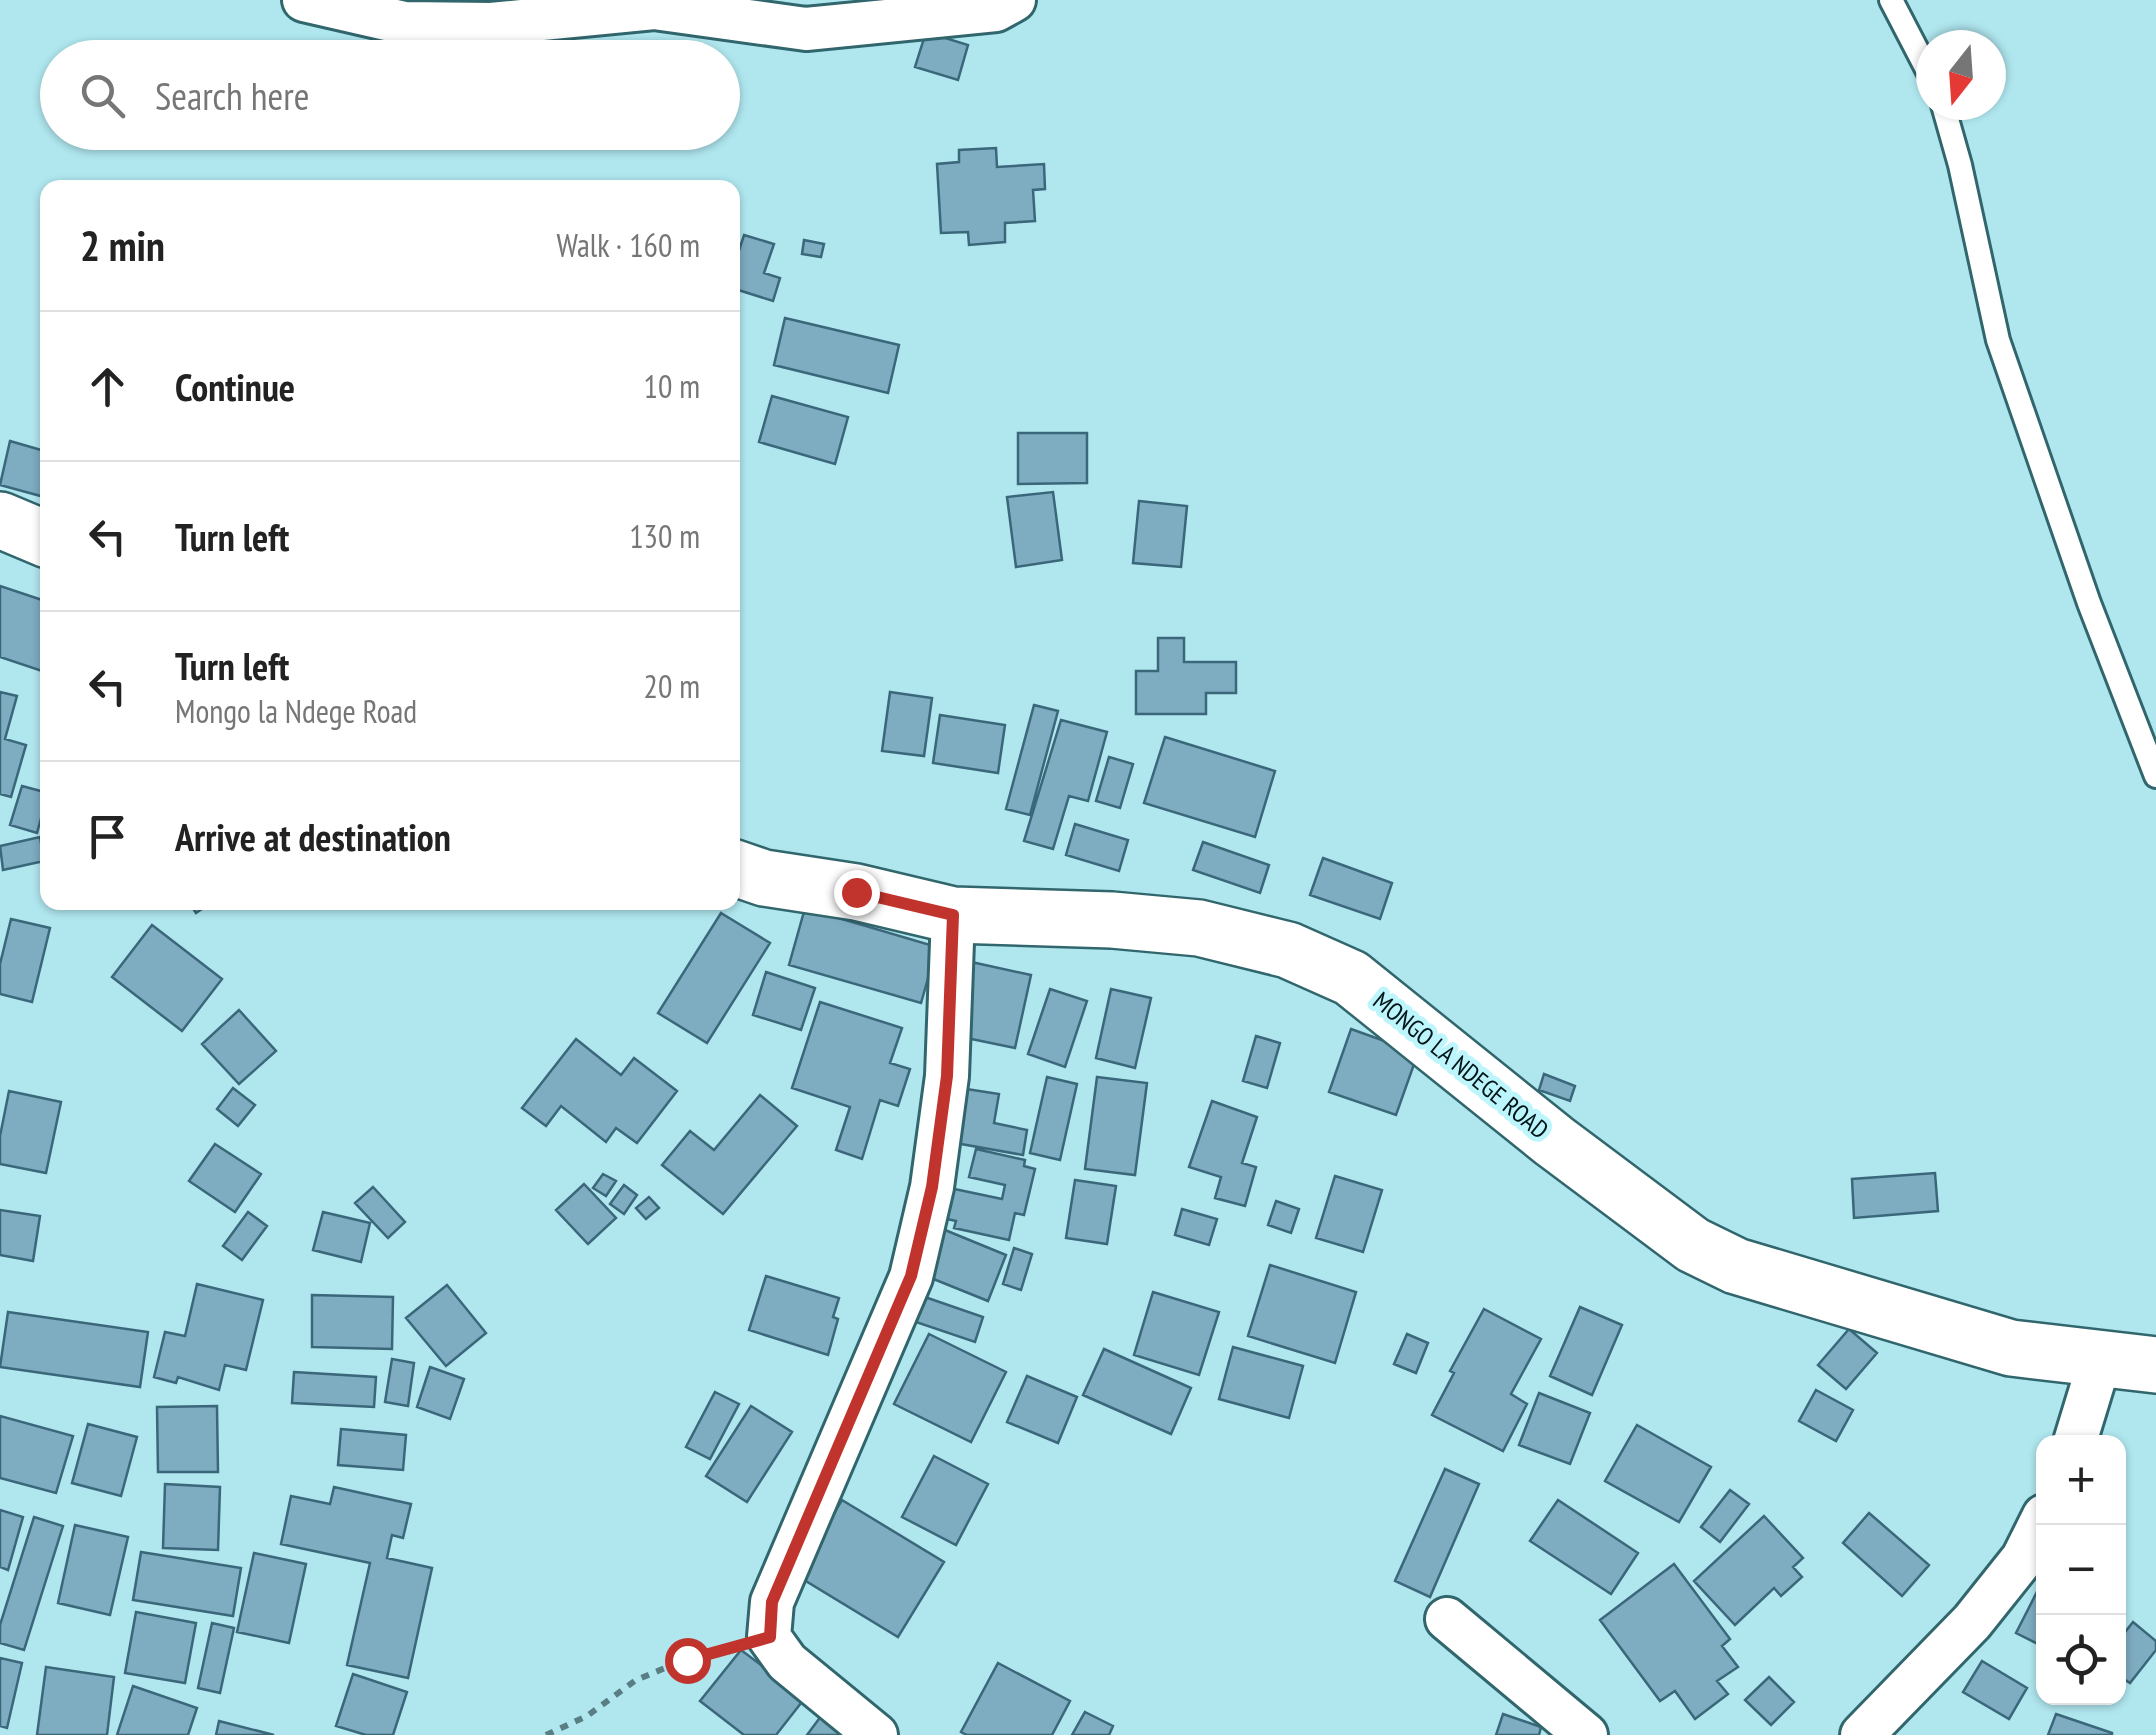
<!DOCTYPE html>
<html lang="en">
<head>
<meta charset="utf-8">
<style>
	:root { --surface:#fff; --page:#f6f6f6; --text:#222; --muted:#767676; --line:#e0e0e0 }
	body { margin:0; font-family:"PT Sans Narrow",sans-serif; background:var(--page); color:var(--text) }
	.controls { position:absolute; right:30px; bottom:30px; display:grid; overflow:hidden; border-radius:20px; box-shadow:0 2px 8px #0004 }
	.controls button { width:90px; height:90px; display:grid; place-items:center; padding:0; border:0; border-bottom:2px solid var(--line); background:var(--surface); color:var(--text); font:50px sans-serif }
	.compass { position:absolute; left:1916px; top:30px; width:90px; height:90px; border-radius:50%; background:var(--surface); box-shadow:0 2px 8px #0004; rotate:197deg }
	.stop { position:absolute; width:30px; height:30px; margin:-22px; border:8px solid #c1332d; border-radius:50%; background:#fff }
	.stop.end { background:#c1332d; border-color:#fff; box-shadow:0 2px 10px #0008 }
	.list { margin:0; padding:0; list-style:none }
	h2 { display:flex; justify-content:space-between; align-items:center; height:130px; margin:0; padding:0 40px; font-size:42px }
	h2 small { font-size:32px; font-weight:400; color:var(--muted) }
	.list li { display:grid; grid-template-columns:65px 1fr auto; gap:30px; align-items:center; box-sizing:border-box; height:150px; padding:0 40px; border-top:2px solid var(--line) }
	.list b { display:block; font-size:38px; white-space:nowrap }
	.list p { margin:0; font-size:32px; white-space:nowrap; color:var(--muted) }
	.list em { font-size:32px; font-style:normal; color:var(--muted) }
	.icon { flex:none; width:55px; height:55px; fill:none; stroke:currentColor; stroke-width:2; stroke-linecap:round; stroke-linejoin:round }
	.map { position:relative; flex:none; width:2156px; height:1735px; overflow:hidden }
	.search { position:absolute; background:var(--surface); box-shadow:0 2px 8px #0004; left:40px; top:40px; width:700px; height:110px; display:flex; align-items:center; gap:25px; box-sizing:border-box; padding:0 35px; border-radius:55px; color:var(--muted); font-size:38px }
	.panel { position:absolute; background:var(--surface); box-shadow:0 2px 8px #0004; left:40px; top:180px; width:700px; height:730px; border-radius:20px }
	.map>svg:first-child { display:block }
	.building { fill:#7eacc1; stroke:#3b677a; stroke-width:2.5 }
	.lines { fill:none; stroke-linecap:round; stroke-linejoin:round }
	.service-casing { stroke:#31666d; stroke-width:28 }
	.minor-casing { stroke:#31666d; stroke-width:48 }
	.tertiary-casing { stroke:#31666d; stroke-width:60 }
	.path { stroke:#597e84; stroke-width:6; stroke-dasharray:8 8; stroke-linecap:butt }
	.service { stroke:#fff; stroke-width:22 }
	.minor { stroke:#fff; stroke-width:42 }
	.tertiary { stroke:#fff; stroke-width:55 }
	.route { stroke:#c1332d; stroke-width:12 }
	.labels { text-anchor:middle; stroke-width:10; stroke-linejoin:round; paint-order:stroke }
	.street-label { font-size:25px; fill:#011518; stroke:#bdf5fd }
</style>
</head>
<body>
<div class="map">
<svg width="2156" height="1735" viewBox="0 0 2156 1735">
	<rect width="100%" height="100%" fill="#b0e7ef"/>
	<path class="building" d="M926,32L968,45L958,80L915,67Z
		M996,148L997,167L1044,164L1045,189L1033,190L1035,221L1005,223V242L969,245L968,232L941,233L937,164L959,162V150Z
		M744,235L774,244L764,273L780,278L773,301L732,288V272Z
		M804,240L824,244L821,257L802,254Z
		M785,318L899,345L888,393L774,365Z
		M772,396L848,417L835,464L759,442Z
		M1018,433H1087V483L1018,484Z
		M10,441L48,452V498L0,485Z
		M1053,492L1062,560L1016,567L1007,497Z
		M1139,501L1187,506L1181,567L1133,563Z
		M0,586L48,602V673L0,657Z
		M1158,638H1184V662H1236V693H1206V714H1136V671H1158Z
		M0,692L17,696L5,739L26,745L11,797L0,794Z
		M890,692L932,698L924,756L882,751Z
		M1034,705L1058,711L1030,815L1006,809Z
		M940,715L1005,725L998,773L933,763Z
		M1061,720L1107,732L1088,801L1069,796L1053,849L1024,841Z
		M1165,737L1275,771L1255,837L1144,803Z
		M1109,757L1133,764L1120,808L1096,801Z
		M22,786L48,793L37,833L10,825Z
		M1075,824L1128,840L1119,871L1066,855Z
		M40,837L44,861L3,870L0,846Z
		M1203,842L1269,865L1260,893L1193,870Z
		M1323,858L1392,883L1380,919L1310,895Z
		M189,902H212L196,913Z
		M805,908L937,947L921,1003L789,965Z
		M721,913L770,943L707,1043L658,1013Z
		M11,919L50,928L32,1002L0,994V964Z
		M152,925L222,979L182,1031L112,977Z
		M967,961L1031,975L1015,1048L952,1035Z
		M766,972L815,988L801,1030L753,1015Z
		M1050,989L1087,1001L1065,1067L1028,1054Z
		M1111,989L1151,998L1135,1068L1096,1058Z
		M820,1002L902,1028L890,1063L910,1069L898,1106L880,1100L862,1159L836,1150L850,1107L792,1088Z
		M239,1010L276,1051L239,1084L202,1044Z
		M1351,1029L1418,1053L1396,1115L1329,1092Z
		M1256,1036L1280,1043L1267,1088L1243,1081Z
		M576,1039L621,1075L634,1058L677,1091L637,1143L616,1128L606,1142L561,1106L546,1126L522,1108Z
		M1544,1074L1575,1086L1570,1101L1539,1090Z
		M1047,1077L1077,1084L1060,1160L1030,1153Z
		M1097,1077L1147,1083L1135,1175L1085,1169Z
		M233,1088L255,1105L238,1126L217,1109Z
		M960,1088L999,1094L994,1123L1027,1130L1023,1155L944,1141Z
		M9,1091L61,1102L46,1173L0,1164V1136Z
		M760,1095L797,1126L723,1214L662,1165L690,1131L714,1150Z
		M1212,1101L1257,1117L1242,1163L1256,1167L1245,1206L1215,1198L1221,1177L1189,1167Z
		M215,1144L261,1174L235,1212L189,1181Z
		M976,1149L1025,1160L1024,1166L1035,1169L1024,1215L1015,1213L1009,1240L954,1228L956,1221L938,1217L945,1187L1002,1199L1005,1185L969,1177Z
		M1935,1173L1938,1211L1854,1218L1852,1179Z
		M603,1174L616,1181L606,1196L593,1188Z
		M1335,1176L1382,1190L1363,1252L1316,1238Z
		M1075,1180L1116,1186L1107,1244L1066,1238Z
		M584,1184L616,1218L588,1244L556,1210Z
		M624,1185L637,1195L624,1214L610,1204Z
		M373,1187L405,1222L388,1238L355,1203Z
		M649,1197L659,1208L646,1219L636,1208Z
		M1276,1201L1299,1209L1291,1233L1268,1225Z
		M1182,1209L1217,1219L1209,1245L1175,1235Z
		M0,1210L40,1216L33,1261L0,1255Z
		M248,1212L267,1226L242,1260L223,1246Z
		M323,1212L370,1223L361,1262L313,1250Z
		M945,1230L1006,1255L988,1301L926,1276Z
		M1014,1248L1032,1254L1021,1290L1003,1284Z
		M1270,1265L1356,1292L1335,1363L1248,1336Z
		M766,1276L839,1298L833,1317L838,1319L828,1355L749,1330Z
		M197,1284L263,1300L246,1370L225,1365L219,1390L178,1377L176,1383L154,1377L165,1332L185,1336Z
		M447,1285L486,1333L446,1366L406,1318Z
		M1153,1292L1219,1312L1199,1375L1134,1355Z
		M312,1295L393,1297L392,1349L312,1347Z
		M922,1296L983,1317L975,1342L913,1321Z
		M1580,1307L1622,1325L1592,1395L1550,1376Z
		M1484,1309L1541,1339L1511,1394L1527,1404L1503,1451L1432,1415L1454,1373L1450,1371Z
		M8,1312L148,1332L140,1387L0,1367Z
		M1849,1329L1877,1353L1846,1389L1818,1365Z
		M929,1334L1006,1372L971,1442L894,1404Z
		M1407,1334L1428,1343L1416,1373L1394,1364Z
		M1233,1347L1303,1366L1289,1418L1219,1399Z
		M1104,1349L1191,1388L1171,1434L1083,1395Z
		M392,1359L414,1363L408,1406L385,1402Z
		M430,1367L464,1379L450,1419L417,1407Z
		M294,1372L376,1377L374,1407L292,1403Z
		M1027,1376L1077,1397L1058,1443L1007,1422Z
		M1816,1390L1853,1410L1836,1441L1799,1421Z
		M715,1392L739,1404L710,1459L686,1447Z
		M1539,1393L1590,1413L1570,1464L1519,1445Z
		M217,1406L218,1472H158L157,1407Z
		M751,1406L792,1432L747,1502L706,1476Z
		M0,1416L73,1436L56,1493L0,1478Z
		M88,1424L137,1437L121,1496L72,1483Z
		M1637,1425L1711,1467L1679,1522L1605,1481Z
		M341,1429L406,1435L403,1470L338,1465Z
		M934,1456L988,1484L956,1545L902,1517Z
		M1445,1469L1479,1484L1430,1597L1395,1581Z
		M165,1484L220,1487L218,1550L163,1548Z
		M334,1487L411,1504L403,1538L392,1535L387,1558L432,1568L408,1678L347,1665L370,1563L281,1544L291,1496L330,1504Z
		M1730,1490L1749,1504L1720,1542L1701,1527Z
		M842,1500L944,1562L898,1637L796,1575Z
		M1558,1500L1638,1553L1611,1594L1530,1541Z
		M0,1510L23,1517L8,1570L0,1567Z
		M1869,1513L1929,1565L1902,1596L1843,1543Z
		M1764,1516L1803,1558L1793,1567L1802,1577L1781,1596L1774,1588L1735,1625L1694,1581Z
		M34,1517L63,1526L24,1650L0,1643V1625Z
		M75,1525L128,1537L110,1615L58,1603Z
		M141,1552L241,1568L233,1616L133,1600Z
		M254,1553L306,1564L289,1643L237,1632Z
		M1674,1564L1730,1639L1722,1646L1738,1667L1717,1681L1728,1694L1695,1719L1675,1691L1660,1701L1600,1620Z
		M2044,1578V1647L2016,1633Z
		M136,1612L196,1623L185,1683L125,1673Z
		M2133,1622L2156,1641V1650L2130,1683L2118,1675V1641Z
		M212,1623L234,1628L220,1693L198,1688Z
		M741,1650L805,1698L776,1735H744L700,1701Z
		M0,1658L22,1663L7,1728L0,1726Z
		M1982,1661L2027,1688L2009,1719L1963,1692Z
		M998,1663L1070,1701L1052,1735H967L961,1732Z
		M46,1667L114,1677L107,1735H37Z
		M353,1674L407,1692L393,1735H366L336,1726Z
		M1769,1677L1794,1702L1771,1725L1745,1700Z
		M133,1686L197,1708L188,1735H117Z
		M824,1712L850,1735H807Z
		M1085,1712L1113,1726L1109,1735H1072Z
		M1503,1714L1541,1727L1539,1735H1496Z
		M2056,1714L2112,1733V1735H2048Z
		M219,1721L274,1735H216Z"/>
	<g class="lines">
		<defs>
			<path id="service" d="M1891,0L1931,77
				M1943,105L1960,165L1998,340L2089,603L2156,776"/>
			<path id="minor" d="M304,0L404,23L491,24L654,8L806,29L996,10L1014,0
				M2075,1442L2101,1357
				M1447,1619L1586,1735
				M876,1735L787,1662L769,1637L772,1602L911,1277L932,1187L947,1076L953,915
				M1862,1735L1972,1622L2023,1558L2044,1516"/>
			<path id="tertiary" d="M0,520L48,540
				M732,867L764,878L856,892L953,915L1112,920L1199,928L1288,950L1351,978L1554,1141L1693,1245L1736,1266L2011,1348L2156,1365"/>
		</defs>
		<use href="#service" class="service-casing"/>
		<use href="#minor" class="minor-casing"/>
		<use href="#tertiary" class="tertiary-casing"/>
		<path class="path" d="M546,1735L587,1716L636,1680L687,1659L735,1646"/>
		<use href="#service" class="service"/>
		<use href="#minor" class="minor"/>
		<use href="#tertiary" class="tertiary"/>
	</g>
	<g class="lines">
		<path class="route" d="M687,1660L770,1637L772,1602L911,1276L932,1187L947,1076L953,915L856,892"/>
	</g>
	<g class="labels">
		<g class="street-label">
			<text transform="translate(1461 1065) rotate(39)" y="9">MONGO LA NDEGE ROAD</text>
		</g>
	</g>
</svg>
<div class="controls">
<button>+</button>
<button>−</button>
<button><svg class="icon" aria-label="locate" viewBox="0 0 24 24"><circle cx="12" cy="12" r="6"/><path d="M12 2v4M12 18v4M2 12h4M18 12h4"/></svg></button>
</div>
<svg class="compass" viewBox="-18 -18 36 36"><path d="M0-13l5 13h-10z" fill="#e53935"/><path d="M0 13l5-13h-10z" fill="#767676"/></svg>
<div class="stop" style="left:687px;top:1660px"></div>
<div class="stop end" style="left:856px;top:892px"></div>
<div class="search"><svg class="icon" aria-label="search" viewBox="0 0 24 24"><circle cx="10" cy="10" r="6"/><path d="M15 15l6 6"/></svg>Search here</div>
<section class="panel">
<h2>2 min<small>Walk · 160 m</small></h2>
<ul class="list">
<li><svg class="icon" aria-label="ahead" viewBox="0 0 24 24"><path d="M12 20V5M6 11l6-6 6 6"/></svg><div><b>Continue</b></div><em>10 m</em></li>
<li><svg class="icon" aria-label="left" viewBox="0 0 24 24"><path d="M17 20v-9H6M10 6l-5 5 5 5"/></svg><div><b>Turn left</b></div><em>130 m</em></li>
<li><svg class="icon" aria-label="left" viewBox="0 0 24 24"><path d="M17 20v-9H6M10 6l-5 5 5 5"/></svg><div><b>Turn left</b><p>Mongo la Ndege Road</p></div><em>20 m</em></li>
<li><svg class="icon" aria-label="arrive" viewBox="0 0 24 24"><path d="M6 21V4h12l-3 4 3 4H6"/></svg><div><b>Arrive at destination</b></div></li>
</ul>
</section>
</div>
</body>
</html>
